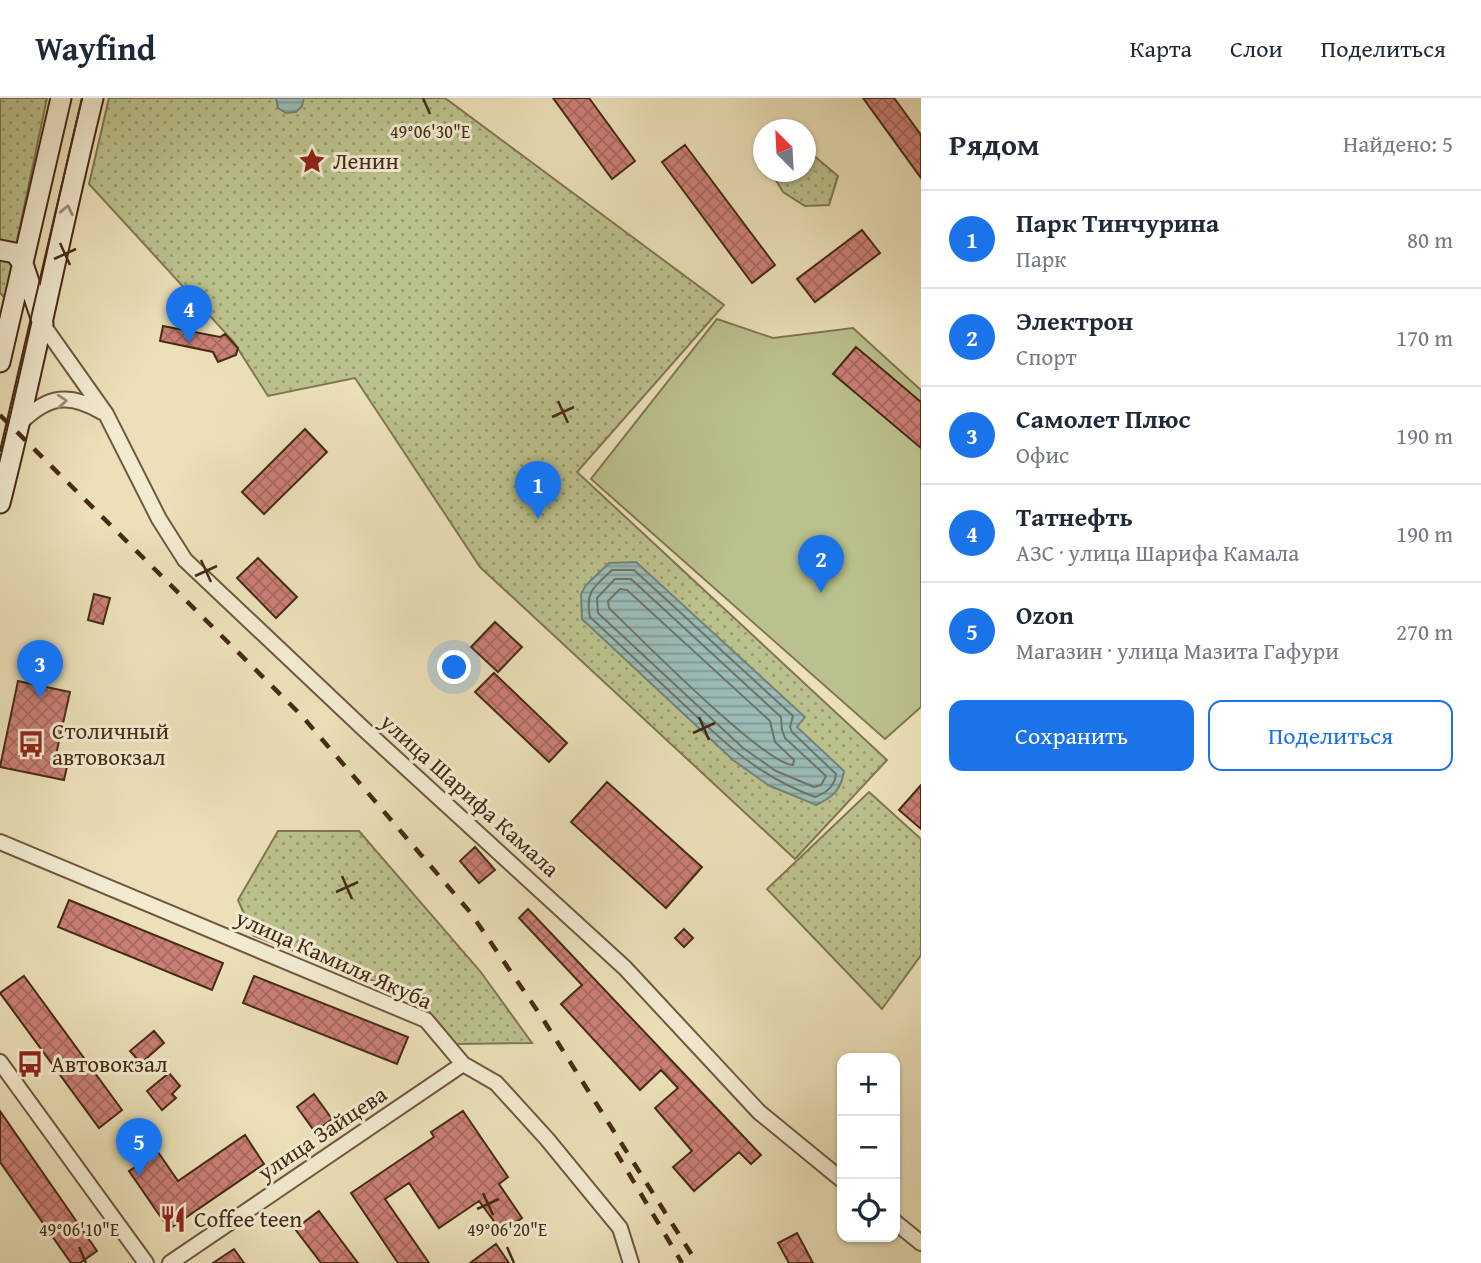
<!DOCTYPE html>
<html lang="ru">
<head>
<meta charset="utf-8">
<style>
	:root { --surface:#fff; --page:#f6f6f7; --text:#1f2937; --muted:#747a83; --line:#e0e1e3; --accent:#1a73e8 }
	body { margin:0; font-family:"Gentium Book Plus",serif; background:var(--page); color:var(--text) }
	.controls { position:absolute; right:21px; bottom:21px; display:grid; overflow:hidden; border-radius:14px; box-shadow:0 2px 5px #0004 }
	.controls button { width:63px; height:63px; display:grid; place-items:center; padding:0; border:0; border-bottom:2px solid var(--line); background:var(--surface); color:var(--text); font:35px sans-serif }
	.compass { position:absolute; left:753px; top:21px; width:63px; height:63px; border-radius:50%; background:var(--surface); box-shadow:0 2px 5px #0004; rotate:336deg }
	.you { position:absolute; left:455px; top:570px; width:24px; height:24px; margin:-18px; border:5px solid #fff; border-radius:50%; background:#1a73e8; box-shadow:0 0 0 10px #1a73e833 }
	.badge { display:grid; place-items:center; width:46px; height:46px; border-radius:50%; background:var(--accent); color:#fff; font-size:23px; font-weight:700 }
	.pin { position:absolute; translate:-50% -58px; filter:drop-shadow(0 2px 4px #0008) }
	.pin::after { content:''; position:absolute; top:37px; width:24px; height:21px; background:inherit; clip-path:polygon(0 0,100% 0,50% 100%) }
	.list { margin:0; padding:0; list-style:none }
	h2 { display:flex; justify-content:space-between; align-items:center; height:91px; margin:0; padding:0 28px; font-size:30px }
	h2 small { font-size:23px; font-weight:400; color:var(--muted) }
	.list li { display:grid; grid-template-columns:46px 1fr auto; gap:21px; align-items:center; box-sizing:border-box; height:98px; padding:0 28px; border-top:2px solid var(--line) }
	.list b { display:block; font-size:26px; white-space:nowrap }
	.list p { margin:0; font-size:23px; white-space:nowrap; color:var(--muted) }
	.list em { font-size:23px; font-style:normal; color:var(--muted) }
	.actions { display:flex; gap:14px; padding:21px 28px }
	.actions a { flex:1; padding:16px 0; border:2px solid var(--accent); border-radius:14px; text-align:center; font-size:24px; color:var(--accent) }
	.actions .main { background:var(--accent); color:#fff }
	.icon { flex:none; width:38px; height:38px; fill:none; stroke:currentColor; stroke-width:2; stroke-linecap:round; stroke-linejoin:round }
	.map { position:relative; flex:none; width:921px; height:1165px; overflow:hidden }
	header { display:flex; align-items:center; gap:42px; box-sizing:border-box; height:98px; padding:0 35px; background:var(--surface); border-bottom:2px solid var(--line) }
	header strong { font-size:33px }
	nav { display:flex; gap:38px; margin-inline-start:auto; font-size:24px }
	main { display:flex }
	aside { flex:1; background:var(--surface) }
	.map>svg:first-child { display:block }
	.grass { fill:url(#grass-dots); stroke:#807651; stroke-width:2 }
	.garden { fill:#bbc18c; stroke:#807651; stroke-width:2 }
	.water { fill:url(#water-rules); stroke:#788176; stroke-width:2 }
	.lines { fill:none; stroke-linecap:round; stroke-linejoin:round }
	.shore { stroke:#707366; stroke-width:2 }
	.building { fill:url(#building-cross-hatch); stroke:#462b16; stroke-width:2 }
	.street-casing { stroke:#6f583e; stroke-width:18 }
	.secondary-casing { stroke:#462b16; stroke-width:23 }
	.street { stroke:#f2ebd1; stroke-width:14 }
	.secondary { stroke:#f2ebd1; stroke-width:19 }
	.tram { stroke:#462b16; stroke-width:2 }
	.rail { stroke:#462b16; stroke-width:4.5; stroke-dasharray:12 12; stroke-linecap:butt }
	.oneway { stroke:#9c8b74 }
	.ticks { fill:none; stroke:#462b16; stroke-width:2.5 }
	.labels { text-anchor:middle; stroke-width:6; stroke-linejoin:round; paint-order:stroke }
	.poi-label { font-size:23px; fill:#462b16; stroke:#f2ebd1; text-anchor:start }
	.street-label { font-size:23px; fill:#462b16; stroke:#f2ebd1 }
	.ticks-label { font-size:18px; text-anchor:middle; fill:#462b16; stroke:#f2ebd1; stroke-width:6; stroke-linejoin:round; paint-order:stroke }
</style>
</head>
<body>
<header>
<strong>Wayfind</strong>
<nav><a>Карта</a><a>Слои</a><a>Поделиться</a></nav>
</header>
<main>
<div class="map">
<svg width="921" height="1165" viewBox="0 0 921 1165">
	<defs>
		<pattern id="grass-dots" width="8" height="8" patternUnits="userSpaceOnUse" patternTransform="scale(1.75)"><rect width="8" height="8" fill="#bbc18c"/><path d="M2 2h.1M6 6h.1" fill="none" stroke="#9a9d71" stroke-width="1.8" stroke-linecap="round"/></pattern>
		<pattern id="water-rules" width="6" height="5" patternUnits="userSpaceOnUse" patternTransform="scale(1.75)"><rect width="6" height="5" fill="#9abbb6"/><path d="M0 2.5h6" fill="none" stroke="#7f9893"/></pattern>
		<pattern id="building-cross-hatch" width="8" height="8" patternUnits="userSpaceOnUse" patternTransform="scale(1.75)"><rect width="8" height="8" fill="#cb7f76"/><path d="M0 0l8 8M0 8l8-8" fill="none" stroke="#a76860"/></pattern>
	</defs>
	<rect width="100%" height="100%" fill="#ebe0b8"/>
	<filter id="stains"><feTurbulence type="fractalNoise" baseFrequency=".00286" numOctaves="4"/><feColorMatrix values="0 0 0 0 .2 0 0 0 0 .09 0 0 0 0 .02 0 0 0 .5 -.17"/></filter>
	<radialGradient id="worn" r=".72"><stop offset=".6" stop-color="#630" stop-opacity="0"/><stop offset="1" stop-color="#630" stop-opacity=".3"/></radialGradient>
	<path class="grass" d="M0,0H47L5,200L0,195Z
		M109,0H445L724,207L577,374L887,662L795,761L480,469L355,280L268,298L233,243L89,86Z
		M806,51L838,78L829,107L805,108L783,94L771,74H806Z
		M869,694L921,741V857L882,911L767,791Z
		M278,733H359L480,873L532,945L456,946L417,899L254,838L238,802Z"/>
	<path class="garden" d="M717,221L773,240L853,230L921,292V609L885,641L591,381Z"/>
	<path class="water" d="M276,0H304L302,8L296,14L286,15L278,10Z
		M636,464L805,619L797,629L844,673C841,692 833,699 816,707L768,687L733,662L582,521L581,496L586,487L609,465Z"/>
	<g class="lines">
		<path class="shore" d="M634,472L793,618L790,629L792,634L836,676C835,688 826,695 815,699C757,678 724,644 680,603C650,575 620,547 590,519C585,493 594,489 612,472Z
			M615,481H631L781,619L782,632L785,640L826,678L821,687L814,689L776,673L743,650L598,515L597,500Z
			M620,491L627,492L770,623L775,644L794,662L793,667C765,667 637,537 609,510L608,503Z"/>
	</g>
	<path class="building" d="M553,0H589L635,63L612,81Z
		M863,0H894L921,37V80Z
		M685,47L775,167L752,185L662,64Z
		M862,132L880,155L815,204L797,181Z
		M163,228L220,239L225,236L238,250L236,257L218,264L213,254L160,243Z
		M856,249L921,304V350L833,276Z
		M305,331L327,354L264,416L242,394Z
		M258,460L297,499L276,520L237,480Z
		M94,496L110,500L103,526L88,522Z
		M495,524L522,549L498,574L471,549Z
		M494,575L567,645L549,664L475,594Z
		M18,583L70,594L55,661L68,664L64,682L0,669Z
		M607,684L702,769L666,810L571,724Z
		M921,687V731L899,712Z
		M475,749L495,772L479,785L460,763Z
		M69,802L223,865L212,892L58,829Z
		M528,811L761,1057L751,1066L739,1054L694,1093L673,1069L692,1053L655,1010L678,990L661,972L640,992L561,906L582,887L519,820Z
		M684,831L693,840L684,849L675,840Z
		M24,878L122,1012L99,1030L0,895Z
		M254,878L408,939L397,966L243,905Z
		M154,933L164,945L141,965L130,953Z
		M169,975L180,988L172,996L176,1000L162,1012L147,993Z
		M314,996L332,1021L315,1034L297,1009Z
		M0,1013L97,1153L80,1165H71L0,1064Z
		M463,1013L508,1079L499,1086L522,1120L502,1134L479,1103L439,1130L409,1085L385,1101L429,1165H398L351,1095L434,1039L431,1034Z
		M245,1037L264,1066L169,1131L129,1073L158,1054L178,1083Z
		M319,1113L358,1165H321L295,1131Z
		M797,1135L813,1165H789L778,1145Z
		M496,1146L509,1165H470Z
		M234,1151L244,1165H213Z"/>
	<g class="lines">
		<defs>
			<path id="street" d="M43,227L106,316L159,421L185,462L367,634L625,870L759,1014L842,1082
				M21,324C48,298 69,294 102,314
				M0,744L426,922L463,966L496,985L547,1041L620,1130L631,1165
				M0,964L146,1165
				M895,1124L921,1145
				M170,1165L463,966"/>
			<path id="secondary" d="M0,152L15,155L23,166L43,226
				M0,264L61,0
				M0,405C34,271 60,135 93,0"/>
		</defs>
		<use href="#street" class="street-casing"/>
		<use href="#secondary" class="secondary-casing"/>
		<use href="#street" class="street"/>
		<use href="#secondary" class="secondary"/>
		<path class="tram" d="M0,353L82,0"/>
		<path class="rail" d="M0,317L302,618L470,814L541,918L697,1165
			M616,1054L682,1165"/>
	</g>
	<defs><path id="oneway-chevron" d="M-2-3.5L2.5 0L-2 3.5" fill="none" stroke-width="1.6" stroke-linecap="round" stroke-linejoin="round" transform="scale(1.75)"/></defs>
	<g class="oneway">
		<use href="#oneway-chevron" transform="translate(67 112) rotate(-78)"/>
		<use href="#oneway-chevron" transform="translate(62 303) rotate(-4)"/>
	</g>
	<path class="ticks" d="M423,0L430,16M60,145L70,167M54,161L76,151M558,303L568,325M552,319L574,309M201,462L211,484M195,478L217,468M699,619L709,642M693,635L715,625M342,778L352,801M336,794L358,784M483,1095L493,1117M477,1111L499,1101M79,1149L86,1165M507,1149L514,1165"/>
	<defs>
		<symbol id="sight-bare" viewBox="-9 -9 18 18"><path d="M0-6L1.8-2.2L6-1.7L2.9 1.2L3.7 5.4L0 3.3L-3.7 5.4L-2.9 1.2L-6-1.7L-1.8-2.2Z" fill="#8f2418" stroke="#f2ebd1" stroke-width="2.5" paint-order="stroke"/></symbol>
		<symbol id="bus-bare" viewBox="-9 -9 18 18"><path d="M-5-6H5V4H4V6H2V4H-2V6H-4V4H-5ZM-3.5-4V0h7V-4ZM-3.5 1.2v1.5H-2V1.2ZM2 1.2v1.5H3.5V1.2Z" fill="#8f2418" stroke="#f2ebd1" stroke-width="2.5" paint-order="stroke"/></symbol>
		<symbol id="restaurant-bare" viewBox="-9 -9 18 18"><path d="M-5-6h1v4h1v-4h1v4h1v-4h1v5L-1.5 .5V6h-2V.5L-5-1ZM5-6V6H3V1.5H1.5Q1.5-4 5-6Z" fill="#8f2418" stroke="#f2ebd1" stroke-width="2.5" paint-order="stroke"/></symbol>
	</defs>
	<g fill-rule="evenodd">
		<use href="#sight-bare" x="293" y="44" width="38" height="38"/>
		<use href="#bus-bare" x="12" y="627" width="38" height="38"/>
		<use href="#bus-bare" x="11" y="947" width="38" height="38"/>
		<use href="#restaurant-bare" x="154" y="1102" width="38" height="38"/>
	</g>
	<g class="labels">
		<g class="poi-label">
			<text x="333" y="71">Ленин</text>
			<text x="52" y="641">Столичный<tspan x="52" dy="26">автовокзал</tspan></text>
			<text x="51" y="974">Автовокзал</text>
			<text x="194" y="1129">Coffee teen</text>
		</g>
		<g class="street-label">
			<text transform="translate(470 697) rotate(42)" y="8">улица Шарифа Камала</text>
			<text transform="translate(334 861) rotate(24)" y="8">улица Камиля Якуба</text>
			<text transform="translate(322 1035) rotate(-34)" y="8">улица Зайцева</text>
		</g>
	</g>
	<g class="ticks-label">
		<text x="430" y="40">49°06'30"E</text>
		<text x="79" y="1138">49°06'10"E</text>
		<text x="507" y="1138">49°06'20"E</text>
	</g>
	<rect width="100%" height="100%" filter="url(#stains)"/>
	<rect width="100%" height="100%" fill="url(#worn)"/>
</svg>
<div class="controls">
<button>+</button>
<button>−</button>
<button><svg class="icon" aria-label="locate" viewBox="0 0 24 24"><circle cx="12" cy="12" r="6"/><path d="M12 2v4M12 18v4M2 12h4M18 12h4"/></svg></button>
</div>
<svg class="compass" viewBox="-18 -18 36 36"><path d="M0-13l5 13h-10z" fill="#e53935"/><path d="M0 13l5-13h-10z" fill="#747a83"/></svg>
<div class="you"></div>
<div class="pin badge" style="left:538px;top:421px">1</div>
<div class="pin badge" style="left:821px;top:495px">2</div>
<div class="pin badge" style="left:40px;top:600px">3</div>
<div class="pin badge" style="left:189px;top:245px">4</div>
<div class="pin badge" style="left:139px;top:1078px">5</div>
</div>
<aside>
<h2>Рядом<small>Найдено: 5</small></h2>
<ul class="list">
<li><span class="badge">1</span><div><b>Парк Тинчурина</b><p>Парк</p></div><em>80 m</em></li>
<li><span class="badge">2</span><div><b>Электрон</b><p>Спорт</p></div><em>170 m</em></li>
<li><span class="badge">3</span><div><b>Самолет Плюс</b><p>Офис</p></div><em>190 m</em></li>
<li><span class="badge">4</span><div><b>Татнефть</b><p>АЗС · улица Шарифа Камала</p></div><em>190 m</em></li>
<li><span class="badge">5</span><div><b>Ozon</b><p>Магазин · улица Мазита Гафури</p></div><em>270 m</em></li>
</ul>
<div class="actions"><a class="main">Сохранить</a><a>Поделиться</a></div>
</aside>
</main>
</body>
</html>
